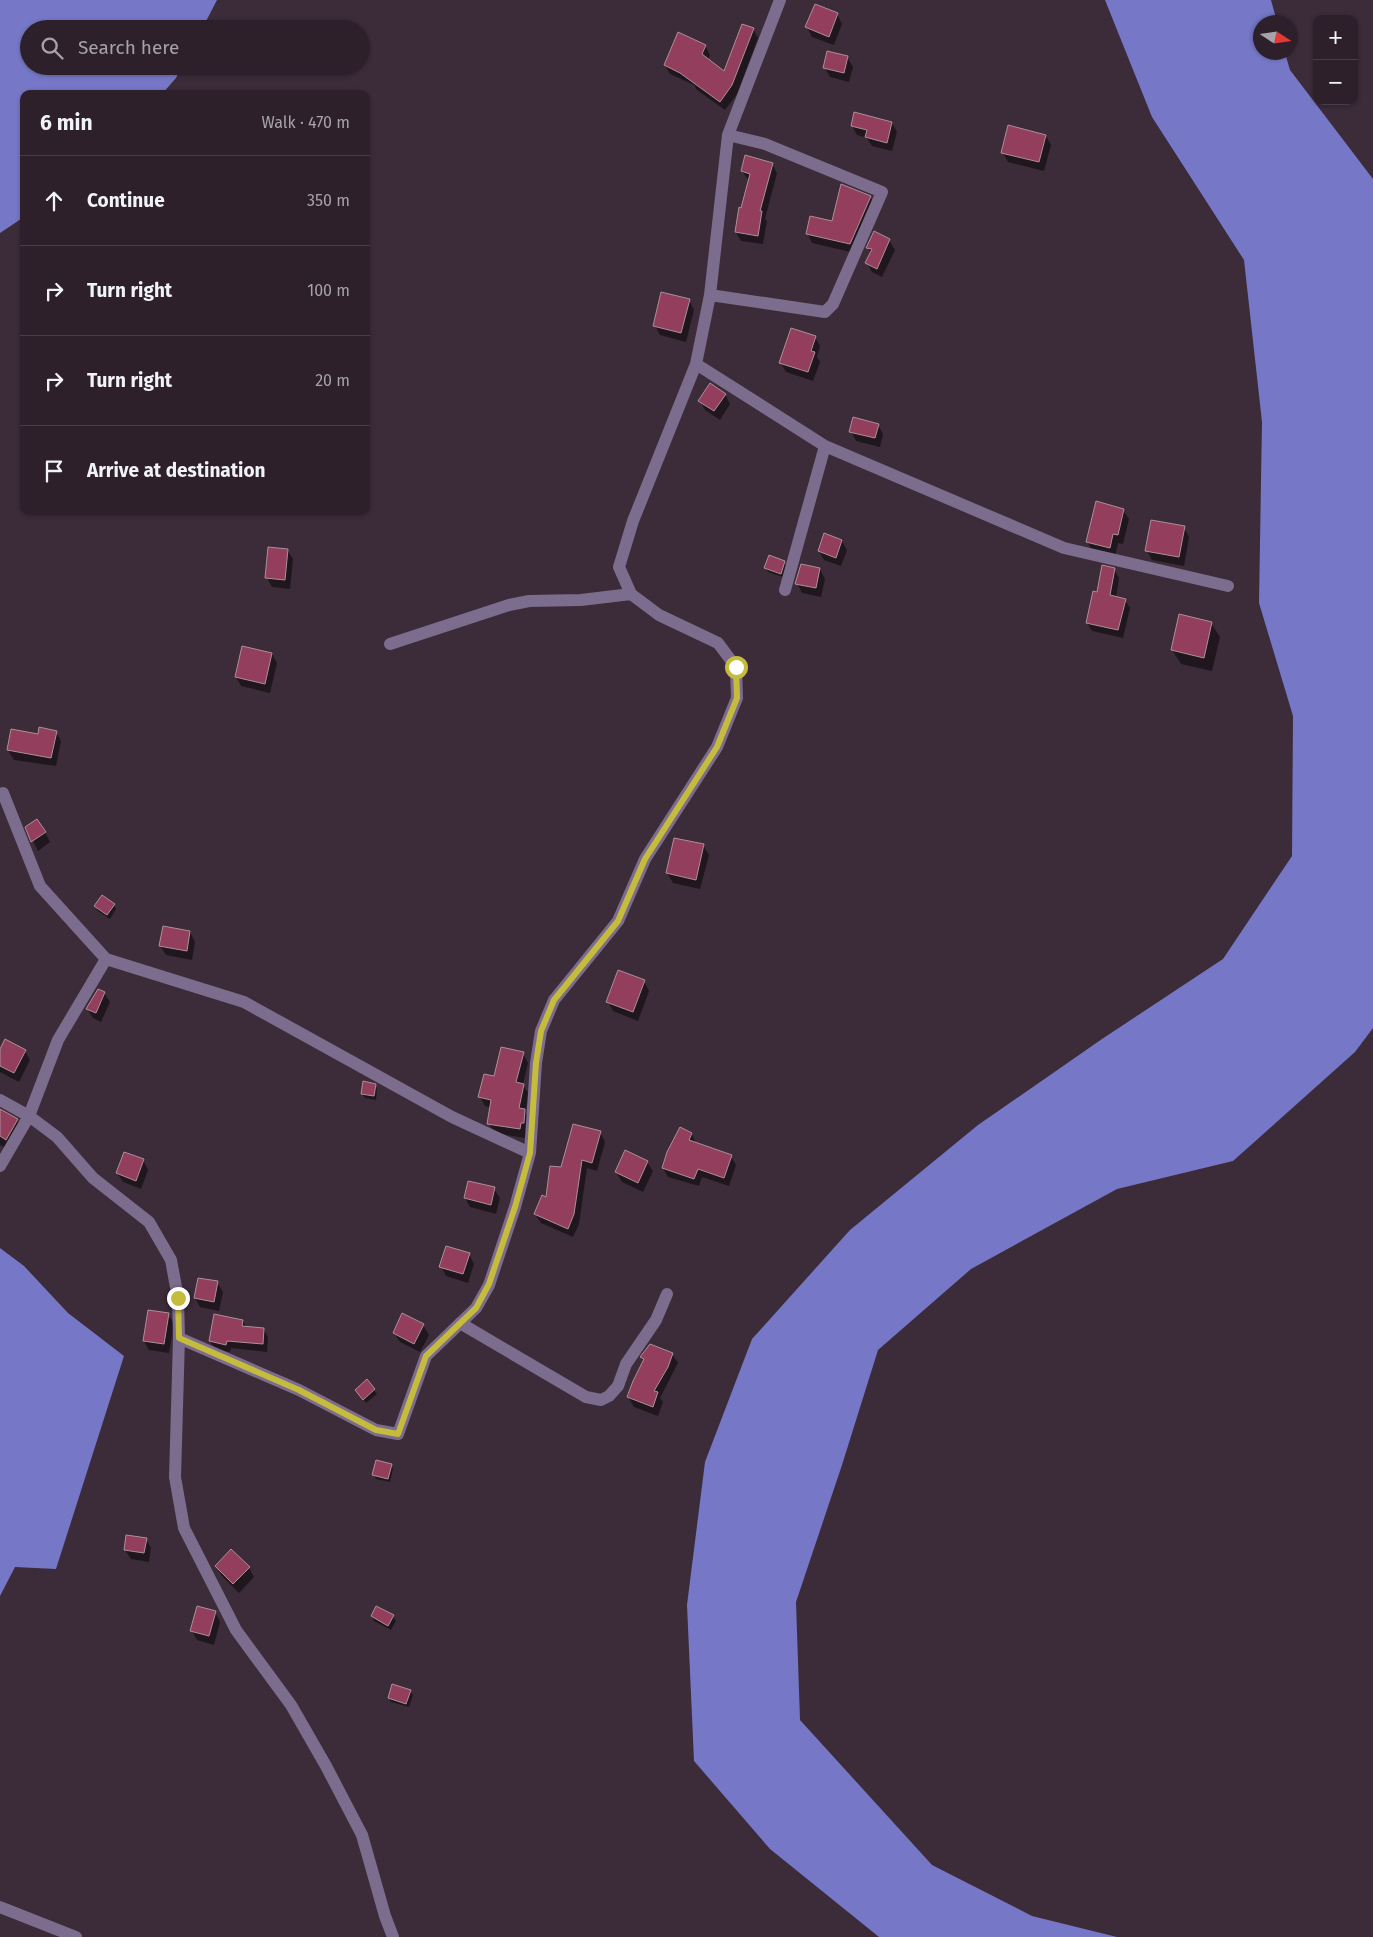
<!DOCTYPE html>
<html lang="en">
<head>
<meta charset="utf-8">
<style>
	:root { --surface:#2d202b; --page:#352833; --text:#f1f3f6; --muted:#a7a3a9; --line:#483e47 }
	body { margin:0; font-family:"Fira Sans",sans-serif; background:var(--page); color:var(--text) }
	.controls { position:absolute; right:15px; top:15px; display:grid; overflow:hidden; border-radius:10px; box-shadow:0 1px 4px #0004 }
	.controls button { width:45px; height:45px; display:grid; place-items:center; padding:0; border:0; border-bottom:1px solid var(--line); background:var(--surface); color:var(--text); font:25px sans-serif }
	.compass { position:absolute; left:1253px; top:15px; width:45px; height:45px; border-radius:50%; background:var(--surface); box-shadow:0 1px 4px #0004; rotate:102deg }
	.stop { position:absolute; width:15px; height:15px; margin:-11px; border:4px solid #c5bc3d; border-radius:50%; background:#fff }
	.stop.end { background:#c5bc3d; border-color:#fff; box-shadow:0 1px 5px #0008 }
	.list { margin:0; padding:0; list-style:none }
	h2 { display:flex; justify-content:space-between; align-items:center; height:65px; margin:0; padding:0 20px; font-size:21px }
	h2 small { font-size:16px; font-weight:400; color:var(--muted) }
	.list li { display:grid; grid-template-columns:32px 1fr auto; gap:15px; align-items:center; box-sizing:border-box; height:90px; padding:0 20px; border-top:1px solid var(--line) }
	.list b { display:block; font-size:19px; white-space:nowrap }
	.list em { font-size:16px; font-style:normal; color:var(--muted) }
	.icon { flex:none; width:28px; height:28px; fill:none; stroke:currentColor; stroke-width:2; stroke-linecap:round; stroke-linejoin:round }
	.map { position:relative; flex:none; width:1373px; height:1937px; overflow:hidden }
	.search { position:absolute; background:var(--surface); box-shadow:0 1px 4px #0004; left:20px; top:20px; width:350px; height:55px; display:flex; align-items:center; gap:12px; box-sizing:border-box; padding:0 18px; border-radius:28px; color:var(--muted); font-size:19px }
	.panel { position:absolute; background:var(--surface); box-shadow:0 1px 4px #0004; left:20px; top:90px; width:350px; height:425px; border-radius:10px }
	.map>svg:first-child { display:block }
	.water { fill:#7678c7 }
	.shadow { fill:#0007 }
	.building { fill:#933e5c; stroke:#ac9098 }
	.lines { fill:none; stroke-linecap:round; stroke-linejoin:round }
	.minor { stroke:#7c6c8d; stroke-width:12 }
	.route { stroke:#c5bc3d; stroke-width:6 }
</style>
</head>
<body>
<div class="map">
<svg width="1373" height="1937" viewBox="0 0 1373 1937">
	<rect width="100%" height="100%" fill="#3c2b39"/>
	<path class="water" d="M0,0H217L202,29H29V66H182L176,78L162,94H24V217L0,233Z
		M1105,0H1271L1277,22H1260V52L1285,53L1290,70L1373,179V1028L1355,1052L1233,1161L1117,1189L971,1269L878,1350L842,1465L796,1602L800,1720L932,1865L1032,1916L1117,1937H879L770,1849L694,1761L687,1605L705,1462L752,1339L850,1230L978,1125L1102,1039L1223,959L1292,856L1293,716L1259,603L1262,422L1244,260L1152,117Z
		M0,1248L24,1266L68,1313L124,1356L56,1569L15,1567L0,1596Z"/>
	<path class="shadow" d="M837,14L842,24L834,45L812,37L807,27Z
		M753,29L758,38L737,94L725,110L697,90L694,85L670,74L665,65L705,46L710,55L708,60L724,73Z
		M847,57L853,67L849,82L830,77L825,68Z
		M892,123L897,132L892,151L872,146L867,138L857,135L852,126Z
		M1046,136L1051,145L1044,171L1008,162L1003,153Z
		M772,164L777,173L765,219L767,221L763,244L741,241L736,232L749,181L742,171Z
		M870,197L875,206L855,253L812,243L807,233L833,223Z
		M874,233L889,240L895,250L882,277L872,272L867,263L871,253L868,248Z
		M689,300L694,310L686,342L660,335L655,326Z
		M815,337L820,346L817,357L820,362L813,381L786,372L781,363Z
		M725,394L730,404L720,420L705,410L700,401Z
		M878,425L883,434L880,447L856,441L851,431Z
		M1123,510L1129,519L1123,544L1118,543L1115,557L1092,551L1087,541Z
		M1184,527L1189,537L1184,566L1152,560L1147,551Z
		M842,541L847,550L841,566L824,560L819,551Z
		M287,550L293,559L290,589L272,587L267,578Z
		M784,562L786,566L783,577L768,572L765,567Z
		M820,569L825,579L821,597L802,593L797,583Z
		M1114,569L1119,578L1116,598L1125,600L1130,608L1123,638L1092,631L1087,623L1098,594Z
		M1211,623L1220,637L1212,671L1181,664L1172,650Z
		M272,654L277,663L270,693L241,686L236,677Z
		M56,732L61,741L56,766L14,760L8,750Z
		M27,828L45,832L50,842L38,851Z
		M703,845L709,855L700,889L673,883L667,873Z
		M114,905L116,909L110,919L98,911L95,906Z
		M190,932L195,942L192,960L166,955L160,946Z
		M644,981L649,991L638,1021L613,1011L608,1002Z
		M104,993L110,1002L101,1022L93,1018L87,1009Z
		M0,1051H25L30,1060L19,1082L0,1072Z
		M523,1053L528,1063L523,1085L529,1094L525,1112L529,1120L525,1138L494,1133L489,1123L491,1108L485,1106L480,1097L495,1078Z
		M375,1085L377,1089L376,1100L365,1098L362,1094Z
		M0,1110L17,1120L25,1134L14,1153L0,1145Z
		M600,1132L605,1142L597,1171L587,1168L579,1224L573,1237L541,1223L535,1214L547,1199L562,1168Z
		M692,1134L696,1144L731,1157L736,1165L729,1186L702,1177L699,1186L668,1177L663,1168Z
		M143,1160L148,1170L141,1189L123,1182L117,1173Z
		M647,1162L653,1171L643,1192L622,1182L616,1172Z
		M494,1189L500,1198L496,1214L470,1207L465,1198Z
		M469,1254L474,1264L468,1283L446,1276L441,1266Z
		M217,1282L223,1292L219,1311L200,1307L195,1298Z
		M168,1314L174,1324L169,1353L149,1350L144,1341Z
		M243,1321L246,1327L263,1329L268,1337L267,1352L231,1348L230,1352L215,1349L210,1341Z
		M423,1325L429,1335L420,1352L400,1342L394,1333Z
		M672,1354L678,1363L660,1398L663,1402L658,1416L634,1407L628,1397L644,1361L642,1357Z
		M366,1381L377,1394L366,1403L359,1394Z
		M391,1465L393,1469L390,1482L376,1479L374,1474Z
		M146,1539L151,1548L149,1562L131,1559L125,1550Z
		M216,1566L249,1568L254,1577L239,1593L222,1576Z
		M215,1612L220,1622L214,1645L197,1640L192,1631Z
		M372,1616H393L396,1621L391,1630L374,1621Z
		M410,1691L413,1695L409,1707L391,1702L389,1698Z"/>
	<path class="building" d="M815,4L838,13L829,37L805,27Z
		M742,24L754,28L732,85L720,102L680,73L664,65L678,32L706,45L702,54L724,71Z
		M827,51L848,56L844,73L823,68Z
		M854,112L892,122L887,143L865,137L867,130L851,126Z
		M1008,125L1046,135L1039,162L1001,153Z
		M745,155L773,163L760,211H762L758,236L735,232L739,207L741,208L750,174L741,171Z
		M841,184L871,196L850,244L806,234L810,216L832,221Z
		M874,231L890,239L877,269L865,263L872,249L866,248Z
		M661,292L690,299L681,333L653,326Z
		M791,328L816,336L811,351L815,352L808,372L779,363Z
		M710,383L726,394L714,411L698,401Z
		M853,417L879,424L875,438L849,432Z
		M1096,501L1124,509L1118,535L1113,534L1110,548L1086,542Z
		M1151,520L1185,526L1179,557L1145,551Z
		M824,533L842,540L836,558L818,551Z
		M268,547L288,549L285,580L265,578Z
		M769,555L785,561L781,574L764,568Z
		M801,564L820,568L816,588L795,584Z
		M1102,565L1115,568L1110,595L1126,599L1118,630L1086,623L1093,591L1097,592Z
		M1179,614L1212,622L1204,658L1171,650Z
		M242,646L272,653L265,684L235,677Z
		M39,727L57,731L51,758L7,750L11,729L38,734Z
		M37,819L46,832L31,842L25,827Z
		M674,838L704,844L696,880L666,873Z
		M102,895L115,904L107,915L94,906Z
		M163,926L190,931L187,951L159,946Z
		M618,970L645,980L633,1012L606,1002Z
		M98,989L105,992L96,1013L86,1009Z
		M5,1039L26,1050L14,1073L0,1066V1049Z
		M501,1047L524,1052L516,1082L524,1084L519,1108L525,1109L524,1123H521L520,1129L487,1124L491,1100L478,1097L484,1074L494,1076Z
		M363,1081L376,1084L374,1096L361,1094Z
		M0,1109L18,1119L6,1140L0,1136Z
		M573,1124L601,1131L592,1163L582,1160L574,1214L568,1229L534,1214L542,1195L546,1197L550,1166L561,1167Z
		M680,1127L692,1133L689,1140L732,1155L724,1178L698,1169L694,1179L662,1168L667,1152Z
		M625,1150L648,1161L638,1183L615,1172Z
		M124,1152L144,1159L136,1181L116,1173Z
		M468,1181L495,1187L491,1205L464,1198Z
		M446,1246L470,1253L463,1274L439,1267Z
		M198,1278L218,1281L214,1302L194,1298Z
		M148,1310L169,1313L164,1344L143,1341Z
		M402,1313L424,1324L414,1344L393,1333Z
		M214,1314L243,1320L242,1326L264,1328L263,1344L227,1341L226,1345L209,1341Z
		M650,1344L673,1353L668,1367L654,1391L658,1392L653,1407L627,1397L633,1381L644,1359L640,1357Z
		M367,1379L375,1389L363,1400L355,1390Z
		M376,1460L392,1464L388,1479L372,1475Z
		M126,1535L147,1538L144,1553L124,1550Z
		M231,1549L250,1567L233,1584L215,1566Z
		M197,1606L216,1611L209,1636L190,1631Z
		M376,1606L394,1615L388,1626L371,1616Z
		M392,1684L411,1690L406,1704L388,1698Z"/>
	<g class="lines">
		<path class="minor" d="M710,295L825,312L833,304L882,192L765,144L728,135
			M696,364L825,446L1064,548L1228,586
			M785,590L825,446
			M390,644L509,605L529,601L581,600L631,594
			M3,793L40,886L106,959L244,1002L452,1117L530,1153
			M0,1100L29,1116L57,1137L93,1178L149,1222L171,1260L178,1298L179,1338L175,1477L184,1528L236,1630L291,1705L326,1766L362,1835L385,1916L393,1937
			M0,1166L29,1116L58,1040L106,959
			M460,1323L586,1397L601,1400L609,1396L618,1386L626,1364L656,1320L667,1294
			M179,1338L299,1390L376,1430L398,1434L426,1356L476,1308L489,1285L515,1207L530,1153L536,1063L541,1031L554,1000L618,921L645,859L717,747L737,698L736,667L718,643L659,615L631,594L619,567L633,521L696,364L710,295L728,135L780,0
			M0,1907L76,1937"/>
	</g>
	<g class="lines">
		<path class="route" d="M178,1298L179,1338L299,1390L376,1430L398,1434L426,1356L476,1308L489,1284L515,1207L530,1153L536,1063L541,1031L554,1000L618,921L645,859L717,747L737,698L736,667"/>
	</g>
</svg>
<div class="controls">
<button>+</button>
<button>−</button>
</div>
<svg class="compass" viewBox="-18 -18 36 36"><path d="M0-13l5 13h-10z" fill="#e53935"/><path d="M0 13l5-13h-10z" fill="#a7a3a9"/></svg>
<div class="stop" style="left:736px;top:667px"></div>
<div class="stop end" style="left:178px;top:1298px"></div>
<div class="search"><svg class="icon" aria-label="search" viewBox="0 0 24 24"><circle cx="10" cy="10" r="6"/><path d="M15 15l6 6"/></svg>Search here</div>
<section class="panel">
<h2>6 min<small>Walk · 470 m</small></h2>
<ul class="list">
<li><svg class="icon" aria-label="ahead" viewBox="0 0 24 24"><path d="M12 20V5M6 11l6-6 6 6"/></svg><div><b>Continue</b></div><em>350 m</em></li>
<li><svg class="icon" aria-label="right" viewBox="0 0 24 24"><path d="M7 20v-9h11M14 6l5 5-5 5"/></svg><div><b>Turn right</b></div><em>100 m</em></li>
<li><svg class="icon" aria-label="right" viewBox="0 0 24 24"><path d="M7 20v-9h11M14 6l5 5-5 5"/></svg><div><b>Turn right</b></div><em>20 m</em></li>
<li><svg class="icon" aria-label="arrive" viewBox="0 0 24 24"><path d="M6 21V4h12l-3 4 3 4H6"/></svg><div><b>Arrive at destination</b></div></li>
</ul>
</section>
</div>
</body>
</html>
